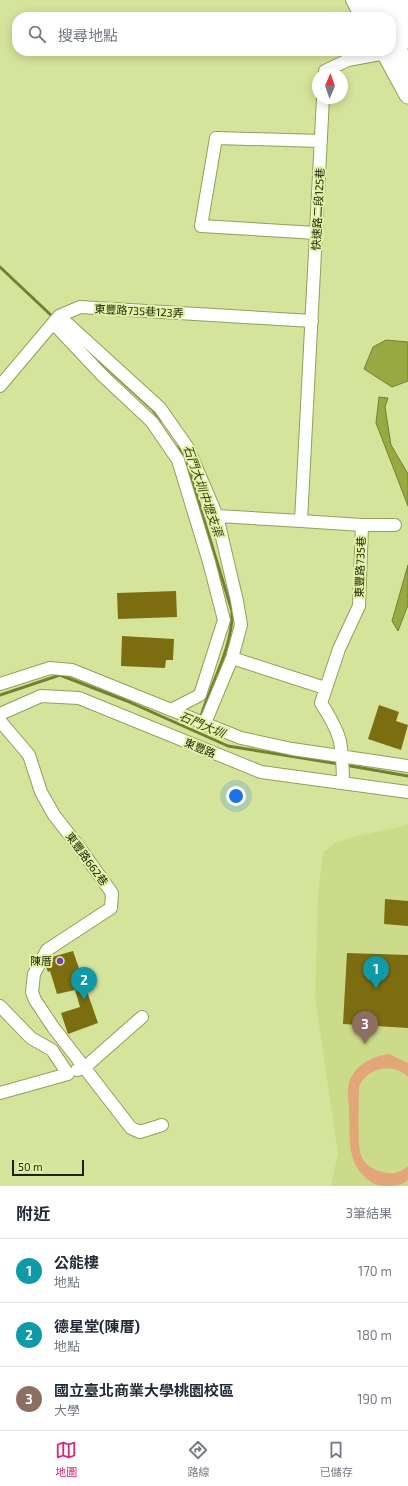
<!DOCTYPE html>
<html lang="zh-TW">
<head>
<meta charset="utf-8">
<style>
	:root { --surface:#fff; --page:#f2f2f3; --text:#1f2937; --muted:#747a83; --line:#e0e1e3; --accent:#db2777 }
	body { margin:0; font-family:"Exo 2","Noto Sans TC",sans-serif; background:var(--page); color:var(--text) }
	.compass { position:absolute; left:312px; top:68px; width:36px; height:36px; border-radius:50%; background:var(--surface); box-shadow:0 2px 10px #0003; rotate:2deg }
	.scale { position:absolute; left:12px; bottom:10px; width:72px; box-sizing:border-box; padding-left:4px; border:2px solid #1c2104; border-top:0; font-size:11px; line-height:14px; white-space:nowrap; color:#1c2104; -webkit-text-stroke:3px #e2f2a7; paint-order:stroke }
	.you { position:absolute; left:236px; top:796px; width:14px; height:14px; margin:-10px; border:3px solid #fff; border-radius:50%; background:#1a73e8; box-shadow:0 0 0 6px #1a73e833 }
	.badge { display:grid; place-items:center; width:26px; height:26px; border-radius:50%; background:var(--accent); color:#fff; font-size:13px; font-weight:700 }
	.pin { position:absolute; translate:-50% -33px; filter:drop-shadow(0 1px 2px #0008) }
	.pin::after { content:''; position:absolute; top:21px; width:14px; height:12px; background:inherit; clip-path:polygon(0 0,100% 0,50% 100%) }
	.list { margin:0; padding:0; list-style:none }
	h2 { display:flex; justify-content:space-between; align-items:center; height:52px; margin:0; padding:0 16px; font-size:17px }
	h2 small { font-size:13px; font-weight:400; color:var(--muted) }
	.list li { display:grid; grid-template-columns:26px 1fr auto; gap:12px; align-items:center; box-sizing:border-box; height:64px; padding:0 16px; border-top:1px solid var(--line) }
	.list b { display:block; font-size:15px; white-space:nowrap }
	.list p { margin:0; font-size:13px; white-space:nowrap; color:var(--muted) }
	.list em { font-size:13px; font-style:normal; color:var(--muted) }
	.icon { flex:none; width:22px; height:22px; fill:none; stroke:currentColor; stroke-width:2; stroke-linecap:round; stroke-linejoin:round }
	.map { position:relative; flex:none; width:408px; height:1186px; overflow:hidden }
	.search { position:absolute; background:var(--surface); box-shadow:0 2px 10px #0003; left:12px; right:12px; top:12px; height:44px; display:flex; align-items:center; gap:10px; box-sizing:border-box; padding:0 14px; border-radius:16px; color:var(--muted); font-size:15px }
	.sheet { height:244px; background:var(--surface) }
	nav { display:flex; justify-content:space-around; align-items:center; box-sizing:border-box; height:56px; border-top:1px solid var(--line); background:var(--surface); font-size:11px; color:var(--muted) }
	nav a { display:grid; justify-items:center; gap:2px }
	nav .on { color:var(--accent) }
	.map>svg:first-child { display:block }
	.built { fill:#cbdb89 }
	.green { fill:#e2a679 }
	.water { fill:#98a941; stroke:#73802f }
	.lines { fill:none; stroke-linecap:round; stroke-linejoin:round }
	.stream { stroke:#73802f; stroke-width:3 }
	.building { fill:#7d6d11 }
	.minor-casing { stroke:#929f58; stroke-width:14 }
	.major-casing { stroke:#929f58; stroke-width:17 }
	.highway-casing { stroke:#929f58; stroke-width:19 }
	.minor { stroke:#fff; stroke-width:12 }
	.major { stroke:#fff; stroke-width:15 }
	.highway { stroke:#fff; stroke-width:17 }
	.poi-dot { fill:#7343bb; stroke:#e2f2a7; stroke-width:1.5 }
	.labels { text-anchor:middle; stroke-width:4; stroke-linejoin:round; paint-order:stroke }
	.street-label { font-size:11px; fill:#1c2104; stroke:#e2f2a7 }
	.poi-label { font-size:11px; fill:#1c2104; stroke:#e2f2a7; text-anchor:end }
	.water-label { font-size:12px; font-style:italic; fill:#383f15; stroke:#e2f2a7 }
</style>
</head>
<body>
<div class="map">
<svg width="408" height="1186" viewBox="0 0 408 1186">
	<rect width="100%" height="100%" fill="#d5e49b"/>
	<path class="built" d="M408,825V1186H331L338,1154L315,997L318,896L323,852L335,843L353,837Z"/>
	<path class="green" d="M389,1054L408,1063V1077C394,1062 368,1067 359,1086C359,1101 357,1144 361,1155C364,1164 373,1170 382,1172C393,1175 400,1173 408,1166V1180C401,1186 394,1186 385,1186C378,1186 371,1183 366,1178C346,1161 350,1134 349,1110C349,1101 346,1088 350,1080C357,1064 373,1056 389,1054Z"/>
	<path class="water" d="M386,340L408,342V381L392,387L364,369L373,347Z
		M379,397L388,398L385,407L391,445L408,474V506L376,423Z
		M408,565V605L398,631L392,621Z"/>
	<g class="lines">
		<path class="stream" d="M0,267L54,318
			M94,356L153,410L162,421
			M178,443L190,474L232,611C233,647 212,681 201,716
			M0,695L60,675L127,701L228,746L339,764
			M345,765L408,776"/>
	</g>
	<path class="building" d="M176,591L177,617L118,619L117,593Z
		M122,636L174,639L173,660H166L165,668L121,666Z
		M379,705L399,712L396,721L408,725L401,750L368,739Z
		M385,899L408,901V926L384,924Z
		M73,951L98,1023L68,1034L61,1013L80,1007L75,990L57,994L50,971L48,972L46,967L52,957Z
		M347,953L408,955V1028L343,1024Z"/>
	<g class="lines">
		<defs>
			<path id="minor" d="M352,0L361,17
				M325,74V71L348,60L380,54
				M323,98L301,521L362,525L359,606L339,649L321,703C343,737 342,744 343,783
				M316,233L201,226L216,138L321,141
				M59,316L160,408L188,448L217,516L237,601L241,625L232,658L205,723
				M53,323L103,376L152,422L178,460L209,562L224,620L200,695L171,710
				M0,386L59,316L80,307L312,321
				M217,516L301,521
				M362,525H395
				M232,658L325,688
				M0,684L50,668L72,670L241,738L292,749L408,766
				M0,714L41,696L79,698L261,772L408,792
				M0,721L29,755L41,792L54,815L79,847L112,893L111,908L47,950L34,974L32,992L35,1000L53,1027L131,1128L140,1132L162,1125
				M0,1006L31,1038L52,1050L68,1074L0,1093
				M77,1070L84,1068L142,1017"/>
			<path id="major" d="M361,0L370,17"/>
			<path id="highway" d="M372,0L381,17
				M386,0L408,40
				M401,0L408,13
				M391,37L408,68
				M384,51L408,95"/>
		</defs>
		<use href="#minor" class="minor-casing"/>
		<use href="#major" class="major-casing"/>
		<use href="#highway" class="highway-casing"/>
		<use href="#minor" class="minor"/>
		<use href="#major" class="major"/>
		<use href="#highway" class="highway"/>
	</g>
	<circle class="poi-dot" cx="60" cy="961" r="4"/>
	<g class="labels">
		<g class="street-label">
			<text transform="translate(318 209) rotate(-87)" y="4">快速路二段125巷</text>
			<text transform="translate(139 311) rotate(3)" y="4">東豐路735巷123弄</text>
			<text transform="translate(360 567) rotate(-88)" y="4">東豐路735巷</text>
			<text transform="translate(200 748) rotate(22)" y="4">東豐路</text>
			<text transform="translate(87 859) rotate(54)" y="4">東豐路662巷</text>
		</g>
		<g class="poi-label">
			<text x="52" y="965">陳厝</text>
		</g>
		<g class="water-label">
			<text transform="translate(203 491) rotate(71)" y="4">石門大圳中壢支渠</text>
			<text transform="translate(202 725) rotate(23)" y="4">石門大圳</text>
		</g>
	</g>
</svg>
<svg class="compass" viewBox="-18 -18 36 36"><path d="M0-13l5 13h-10z" fill="#e53935"/><path d="M0 13l5-13h-10z" fill="#747a83"/></svg>
<div class="scale">50 m</div>
<div class="you"></div>
<div class="pin badge" style="left:376px;top:989px;background:#0f9aa8">1</div>
<div class="pin badge" style="left:84px;top:1000px;background:#0f9aa8">2</div>
<div class="pin badge" style="left:365px;top:1044px;background:#8d6e63">3</div>
<div class="search"><svg class="icon" aria-label="search" viewBox="0 0 24 24"><circle cx="10" cy="10" r="6"/><path d="M15 15l6 6"/></svg>搜尋地點</div>
</div>
<section class="sheet">
<h2>附近<small>3筆結果</small></h2>
<ul class="list">
<li><span class="badge" style="background:#0f9aa8">1</span><div><b>公能樓</b><p>地點</p></div><em>170 m</em></li>
<li><span class="badge" style="background:#0f9aa8">2</span><div><b>德星堂(陳厝)</b><p>地點</p></div><em>180 m</em></li>
<li><span class="badge" style="background:#8d6e63">3</span><div><b>國立臺北商業大學桃園校區</b><p>大學</p></div><em>190 m</em></li>
</ul>
</section>
<nav>
<a class="on"><svg class="icon" aria-label="map" viewBox="0 0 24 24"><path d="M3 6l6-2 6 2 6-2v14l-6 2-6-2-6 2zM9 4v14M15 6v14"/></svg>地圖</a>
<a><svg class="icon" aria-label="directions" viewBox="0 0 24 24"><path d="M12 3l9 9-9 9-9-9zM9 14v-3h6M13 9l2 2-2 2"/></svg>路線</a>
<a><svg class="icon" aria-label="saved" viewBox="0 0 24 24"><path d="M7 4h10v16l-5-4-5 4z"/></svg>已儲存</a>
</nav>
</body>
</html>
